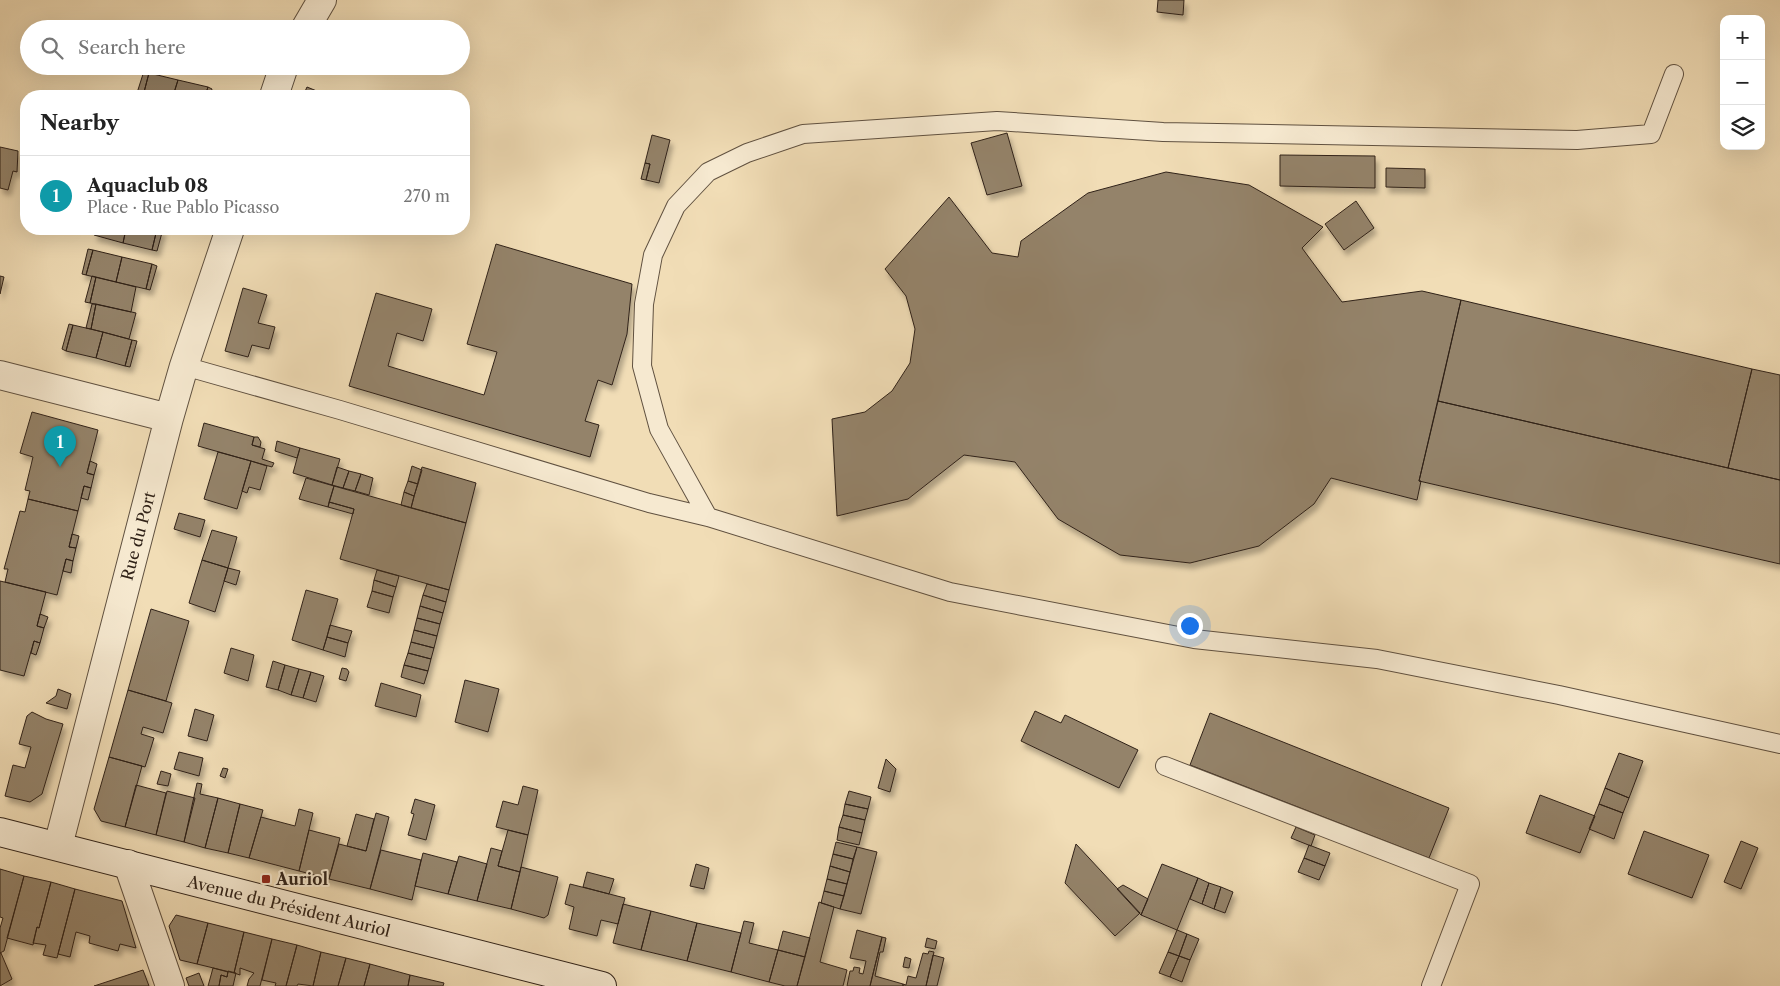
<!DOCTYPE html>
<html lang="en">
<head>
<meta charset="utf-8">
<style>
	:root { --surface:#fff; --page:#f6f6f6; --text:#222; --muted:#767676; --line:#e0e0e0; --accent:#111827 }
	body { margin:0; font-family:"Libre Caslon Text",serif; background:var(--page); color:var(--text) }
	.controls { position:absolute; right:15px; top:15px; display:grid; overflow:hidden; border-radius:10px; box-shadow:0 5px 20px #0002 }
	.controls button { width:45px; height:45px; display:grid; place-items:center; padding:0; border:0; border-bottom:1px solid var(--line); background:var(--surface); color:var(--text); font:25px sans-serif }
	.you { position:absolute; left:1189px; top:625px; width:18px; height:18px; margin:-12px; border:4px solid #fff; border-radius:50%; background:#1a73e8; box-shadow:0 0 0 8px #1a73e833 }
	.badge { display:grid; place-items:center; width:32px; height:32px; border-radius:50%; background:var(--accent); color:#fff; font-size:16px; font-weight:700 }
	.pin { position:absolute; translate:-50% -41px; filter:drop-shadow(0 1px 2px #0008) }
	.pin::after { content:''; position:absolute; top:26px; width:18px; height:15px; background:inherit; clip-path:polygon(0 0,100% 0,50% 100%) }
	.list { margin:0; padding:0; list-style:none }
	h2 { display:flex; justify-content:space-between; align-items:center; height:65px; margin:0; padding:0 20px; font-size:21px }
	h2 small { font-size:16px; font-weight:400; color:var(--muted) }
	.list li { display:grid; grid-template-columns:32px 1fr auto; gap:15px; align-items:center; box-sizing:border-box; height:80px; padding:0 20px; border-top:1px solid var(--line) }
	.list b { display:block; font-size:19px; white-space:nowrap }
	.list p { margin:0; font-size:16px; white-space:nowrap; color:var(--muted) }
	.list em { font-size:16px; font-style:normal; color:var(--muted) }
	.icon { flex:none; width:28px; height:28px; fill:none; stroke:currentColor; stroke-width:2; stroke-linecap:round; stroke-linejoin:round }
	.map { position:relative; flex:none; width:1780px; height:986px; overflow:hidden }
	.search { position:absolute; background:var(--surface); box-shadow:0 5px 20px #0002; left:20px; top:20px; width:450px; height:55px; display:flex; align-items:center; gap:12px; box-sizing:border-box; padding:0 18px; border-radius:28px; color:var(--muted); font-size:19px }
	.panel { position:absolute; background:var(--surface); box-shadow:0 5px 20px #0002; left:20px; top:90px; width:450px; height:145px; border-radius:20px }
	.map>svg:first-child { display:block }
	.building { fill:#94836a; stroke:#302218; filter:url(#shadow) }
	.lines { fill:none; stroke-linecap:round; stroke-linejoin:round }
	.lane-casing { stroke:#605140; stroke-width:20 }
	.street-casing { stroke:#605140; stroke-width:30 }
	.secondary-casing { stroke:#302218; stroke-width:30 }
	.lane { stroke:#f6e9d0; stroke-width:18 }
	.street { stroke:#f6e9d0; stroke-width:28 }
	.secondary { stroke:#f6e9d0; stroke-width:28 }
	.poi-dot { fill:#8f2418; stroke:#f6e9d0; stroke-width:2 }
	.labels { text-anchor:middle; stroke-width:4; stroke-linejoin:round; paint-order:stroke }
	.street-label { font-size:16px; fill:#302218; stroke:#f6e9d0 }
	.poi-label { font-size:16px; font-weight:bold; fill:#302218; stroke:#f6e9d0; text-anchor:start }
</style>
</head>
<body>
<div class="map">
<svg width="1780" height="986" viewBox="0 0 1780 986">
	<defs>
		<filter id="shadow"><feDropShadow dx="3" dy="5.5" stdDeviation="2.5" flood-color="#0004"/></filter>
	</defs>
	<rect width="100%" height="100%" fill="#f1ddb6"/>
	<filter id="stains"><feTurbulence type="fractalNoise" baseFrequency=".004" numOctaves="4"/><feColorMatrix values="0 0 0 0 .2 0 0 0 0 .09 0 0 0 0 .02 0 0 0 .5 -.17"/></filter>
	<radialGradient id="worn" r=".72"><stop offset=".6" stop-color="#630" stop-opacity="0"/><stop offset="1" stop-color="#630" stop-opacity=".3"/></radialGradient>
	<path class="building" d="M1158,0H1184L1183,15L1157,12Z
		M144,71L149,73L143,96H136Z
		M149,73L178,80L173,96H143Z
		M178,80L208,87L205,96H173Z
		M208,87L212,89L210,96H205Z
		M307,87L329,96H303Z
		M1007,133L1022,186L987,195L971,143Z
		M652,135L670,140L659,183L646,180L650,164L645,163Z
		M0,147L18,151L17,172L13,171L8,190L0,188Z
		M1280,155L1375,156V188L1280,186Z
		M645,163L650,164L646,180L641,179Z
		M1386,168L1425,169V188L1386,187Z
		M1166,172L1249,185L1323,227L1302,248L1342,302L1422,291L1461,300L1419,481H1421L1417,500L1331,478L1314,504L1259,546L1190,563L1120,555L1058,519L1015,462L964,455L908,499L837,516L832,419L865,412L892,391L910,363L915,329L906,296L885,269L949,197L992,253L1018,257L1021,241L1088,193Z
		M1356,201L1374,228L1344,250L1325,224Z
		M96,229H126L123,243L94,235Z
		M126,229H157L152,250L123,243Z
		M157,229H163L157,251L152,250Z
		M496,244L632,284L627,334L612,385L598,380L585,421L599,425L590,457L349,386L376,293L432,309L423,341L397,333L388,366L484,395L497,352L467,344Z
		M88,249L93,250L86,275L82,274Z
		M93,250L122,257L116,282L86,275Z
		M122,257L152,264L146,289L116,282Z
		M152,264L157,266L150,290L146,289Z
		M0,276L4,277L0,294Z
		M92,276L96,277L90,303L85,302Z
		M96,277L136,287L131,312L90,303Z
		M243,288L267,295L258,323L275,327L269,349L252,345L248,357L225,351Z
		M1461,300L1752,369L1728,468L1438,401Z
		M92,304H96L91,329L86,328Z
		M96,304L136,313L129,339L91,329Z
		M69,324L73,325L66,351L62,349Z
		M73,325L103,332L96,358L66,351Z
		M103,332L132,340L125,366L96,358Z
		M132,340L137,341L130,367L125,366Z
		M1752,369L1780,375V480L1728,468Z
		M1438,401L1780,480V564L1419,481Z
		M32,412L98,430L87,473L94,475L91,488L84,486L78,511L28,499L30,491L25,490L33,457L20,453Z
		M204,423L254,437L252,445L265,449L262,459L274,463L272,467L198,446Z
		M254,437H258L261,442L260,447L252,445Z
		M277,441L300,448L297,458L275,451Z
		M300,448L340,459L332,485L293,473Z
		M218,452L251,461L237,509L204,499Z
		M90,461L97,464L94,475L87,473Z
		M251,461L267,466L260,490L249,487L247,493L242,491Z
		M412,466L422,470L418,484L408,481Z
		M337,467L349,471L343,488L332,485Z
		M422,467L476,483L466,523L411,508Z
		M349,471L361,474L355,491L343,488Z
		M361,474L373,478L369,495L355,491Z
		M306,478L334,486L328,507L299,499Z
		M408,481L418,484L414,496L404,492Z
		M84,486L91,488L88,500L81,498Z
		M334,486L466,523L449,590L340,559L354,509L329,502Z
		M404,492L414,496L411,508L401,505Z
		M28,499L78,511L69,547L76,548L73,561L66,559L57,595L5,582L8,569H4L20,511L25,512Z
		M329,502L354,509L353,514L328,507Z
		M179,513L205,520L200,537L174,529Z
		M212,530L237,537L228,568L202,560Z
		M72,534L79,536L76,548L69,547Z
		M66,559L73,561L71,573L63,571Z
		M202,560L228,568L215,612L189,603Z
		M228,568L240,571L236,585L224,581Z
		M377,570L399,576L396,587L374,580Z
		M374,580L396,587L393,597L372,591Z
		M0,581L46,592L37,626L44,628L40,643L34,641L24,676L0,670Z
		M427,584L449,590L446,602L423,595Z
		M306,590L338,599L323,650L292,640Z
		M372,591L393,597L389,613L367,607Z
		M423,595L446,602L443,613L420,606Z
		M420,606L443,613L440,624L417,618Z
		M151,609L189,621L166,701L128,690Z
		M40,614L48,617L44,628L37,626Z
		M417,618L440,624L437,636L414,630Z
		M330,625L352,631L348,643L327,637Z
		M414,630L437,636L434,648L411,642Z
		M327,637L348,643L345,657L323,650Z
		M34,641L40,643L36,655L31,653Z
		M411,642L434,648L431,659L408,653Z
		M231,648L254,655L248,681L224,673Z
		M408,653L431,659L428,671L404,665Z
		M273,661L285,665L278,690L266,687Z
		M285,665L299,669L291,695L278,690Z
		M404,665L428,671L424,684L401,677Z
		M342,668L347,669L349,672L346,681L339,679Z
		M299,669L311,672L303,698L291,695Z
		M311,672L324,676L316,702L303,698Z
		M465,680L499,689L488,732L455,722Z
		M381,683L421,695L416,717L375,706Z
		M58,689L71,694L67,709L46,703L56,696Z
		M128,690L172,703L163,733L143,727L141,734L154,738L145,767L109,757Z
		M195,709L214,715L207,741L188,736Z
		M1035,711L1061,723L1065,715L1138,750L1119,788L1021,741Z
		M32,712L46,719L63,724L42,794L30,802L5,796L13,765L25,768L31,747L19,744L27,716Z
		M1210,713L1449,808L1429,858L1190,765Z
		M179,752L203,758L199,776L174,769Z
		M1619,753L1643,761L1629,798L1605,788Z
		M109,757L142,766L125,827L101,821L94,809Z
		M886,759L896,769L890,792L878,788Z
		M223,768L228,769L225,778L220,776Z
		M161,771L171,774L168,786L157,784Z
		M197,783L202,784L200,794L218,798L205,848L184,842Z
		M136,785L166,793L156,835L125,827Z
		M523,786L538,790L528,835L496,827L503,801L518,805Z
		M1605,788L1629,798L1623,813L1599,804Z
		M167,791L195,798L184,842L156,835Z
		M849,791L871,797L868,809L845,804Z
		M1540,795L1595,816L1580,853L1526,833Z
		M218,798L240,804L228,853L205,848Z
		M415,799L435,805L426,840L408,835L414,814L411,813Z
		M240,804L263,810L249,858L228,853Z
		M845,804L868,809L865,820L843,815Z
		M1599,804L1623,813L1614,839L1589,829Z
		M299,809L313,813L299,871L249,858L261,817L295,826Z
		M376,813L389,817L370,889L329,879L339,844L366,851Z
		M356,814L374,819L366,851L347,846Z
		M843,815L865,820L862,833L839,827Z
		M839,827L862,833L859,845L837,840Z
		M1296,827L1315,835L1311,846L1291,838Z
		M309,830L340,838L329,879L299,871Z
		M508,830L528,835L520,872L498,866Z
		M1644,831L1709,855L1692,898L1628,874Z
		M1741,841L1758,848L1741,889L1724,882Z
		M836,842L857,847L853,859L833,854Z
		M1076,844L1140,913L1115,936L1065,883Z
		M1309,845L1330,853L1325,866L1304,858Z
		M857,847L877,852L861,914L840,909Z
		M491,848L502,851L498,866L520,872L511,909L477,901Z
		M381,850L421,860L412,900L370,889Z
		M423,853L457,862L448,894L415,886Z
		M833,854L853,859L850,872L830,866Z
		M459,856L487,864L477,901L448,894Z
		M1304,858L1325,866L1319,880L1298,872Z
		M696,864L709,868L704,889L690,886Z
		M1162,864L1198,878L1177,930L1141,915Z
		M830,866L850,872L847,884L827,879Z
		M521,867L558,877L548,915L544,918L511,909Z
		M0,869L24,876L4,951L0,953V928L3,918L0,917Z
		M587,872L614,879L609,894L583,887Z
		M24,876L51,882L39,928L37,927L33,945L7,938Z
		M1198,878L1209,883L1202,904L1190,899Z
		M827,879L847,884L844,896L824,891Z
		M51,882L75,889L57,958L43,955L46,945L33,943L37,927L39,928Z
		M1209,883L1221,887L1214,909L1202,904Z
		M570,884L625,898L618,924L601,920L597,936L569,929L574,907L565,904Z
		M1123,885L1148,899L1141,915L1117,889Z
		M1221,887L1233,892L1225,913L1214,909Z
		M75,889L122,901L136,948L120,944L118,951L89,943L90,936L76,932L70,957L58,954Z
		M824,891L844,896L840,909L821,903Z
		M819,902L834,907L820,962L847,970L843,986H797Z
		M623,904L651,911L641,950L613,943Z
		M651,911L697,923L687,961L641,950Z
		M176,915L208,923L197,964L180,960L169,926Z
		M744,921L754,923L749,943L778,950L769,982L731,972Z
		M208,923L244,932L234,973L197,964Z
		M697,923L741,933L731,972L687,961Z
		M857,930L882,937L870,986H847L850,971H853L854,967L860,968L859,973L863,974L866,961L850,958Z
		M1177,930L1187,934L1179,956L1168,952Z
		M783,931L810,938L805,957L778,950Z
		M244,932L272,939L260,986H247L249,979L254,973L240,968V975L234,973Z
		M1187,934L1199,939L1190,960L1179,956Z
		M882,937L886,938L883,952H880L875,976L903,984V986H870Z
		M927,938L937,941L935,949L925,947Z
		M272,939L297,945L286,986H275L276,983L262,980Z
		M297,945L321,952L313,986L298,984L297,986H286Z
		M778,950L805,957L797,986H785L769,982Z
		M929,951L934,952L926,986H903V984L906,985L908,976L916,978L923,953L928,954Z
		M321,952L346,958L338,986H313Z
		M1168,952L1179,956L1170,977L1159,973Z
		M0,953H1L12,979L0,986Z
		M933,955L944,958L937,986H926Z
		M1179,956L1190,960L1182,982L1170,977Z
		M905,957L911,959L909,968L903,967Z
		M346,958L370,964L364,986H338Z
		M370,964L410,975L408,986H364Z
		M213,968L228,972L227,977L221,975L219,986H208Z
		M143,970L149,986H94Z
		M228,971L236,973L233,986H219L221,975L227,977Z
		M199,973L204,986H189L186,978Z
		M410,975L444,983L443,986H408Z"/>
	<g class="lines">
		<defs>
			<path id="lane" d="M184,366L340,410L649,503L708,517L950,592L1194,639L1377,659L1559,695L1780,744
				M708,517L659,429L642,366L644,304L653,255L676,206L708,172L747,153L803,134L997,121L1163,132L1577,140L1651,134L1674,74
				M1165,766L1470,884L1431,986"/>
			<path id="street" d="M305,29L322,0
				M274,96L284,66
				M0,375L169,418
				M58,846L169,418L184,366L230,229
				M128,864L170,986"/>
			<path id="secondary" d="M0,832L602,986"/>
		</defs>
		<use href="#lane" class="lane-casing"/>
		<use href="#street" class="street-casing"/>
		<use href="#secondary" class="secondary-casing"/>
		<use href="#lane" class="lane"/>
		<use href="#street" class="street"/>
		<use href="#secondary" class="secondary"/>
	</g>
	<rect class="poi-dot" x="261" y="874" width="10" height="10" rx="2.5"/>
	<g class="labels">
		<g class="street-label">
			<text transform="translate(138 536) rotate(-75)" y="6">Rue du Port</text>
			<text transform="translate(289 906) rotate(14)" y="6">Avenue du Président Auriol</text>
		</g>
		<g class="poi-label">
			<text x="276" y="885">Auriol</text>
		</g>
	</g>
	<rect width="100%" height="100%" filter="url(#stains)"/>
	<rect width="100%" height="100%" fill="url(#worn)"/>
</svg>
<div class="controls">
<button>+</button>
<button>−</button>
<button><svg class="icon" aria-label="layers" viewBox="0 0 24 24"><path d="M12 4l9 5-9 5-9-5zM3 14l9 5 9-5"/></svg></button>
</div>
<div class="you"></div>
<div class="pin badge" style="left:60px;top:467px;background:#0f9aa8">1</div>
<div class="search"><svg class="icon" aria-label="search" viewBox="0 0 24 24"><circle cx="10" cy="10" r="6"/><path d="M15 15l6 6"/></svg>Search here</div>
<section class="panel">
<h2>Nearby<small></small></h2>
<ul class="list">
<li><span class="badge" style="background:#0f9aa8">1</span><div><b>Aquaclub 08</b><p>Place · Rue Pablo Picasso</p></div><em>270 m</em></li>
</ul>
</section>
</div>
</body>
</html>
